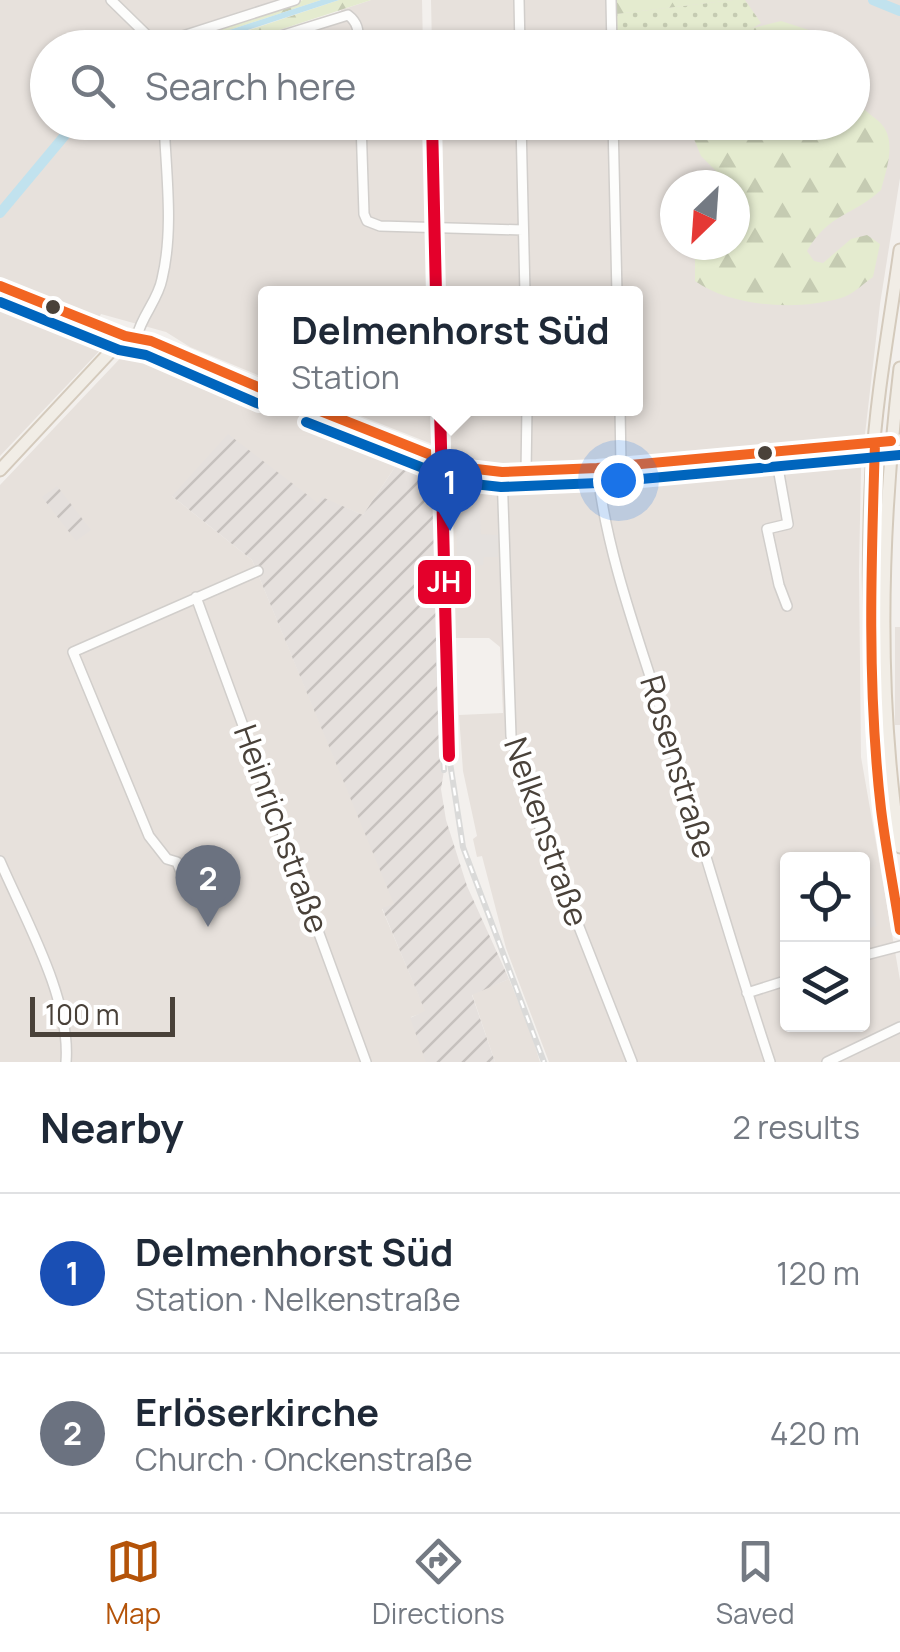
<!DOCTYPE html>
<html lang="en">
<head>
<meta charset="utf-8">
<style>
	:root { --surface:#fff; --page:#f2f2f3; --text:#1f2937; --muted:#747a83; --line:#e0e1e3; --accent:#b45309 }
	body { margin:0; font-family:Manrope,sans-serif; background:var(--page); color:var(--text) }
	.controls { position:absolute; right:30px; bottom:30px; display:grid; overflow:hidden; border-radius:10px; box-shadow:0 2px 8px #0004 }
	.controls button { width:90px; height:90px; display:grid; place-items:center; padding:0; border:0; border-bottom:2px solid var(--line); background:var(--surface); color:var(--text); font:50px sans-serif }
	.compass { position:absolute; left:660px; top:170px; width:90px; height:90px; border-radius:50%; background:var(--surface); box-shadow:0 2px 8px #0004; rotate:205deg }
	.scale { position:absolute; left:30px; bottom:25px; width:145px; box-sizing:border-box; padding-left:10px; border:5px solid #494139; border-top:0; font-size:28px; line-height:35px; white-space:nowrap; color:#494139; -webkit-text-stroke:8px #fff; paint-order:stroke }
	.you { position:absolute; left:618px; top:480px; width:35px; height:35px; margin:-25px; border:8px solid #fff; border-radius:50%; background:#1a73e8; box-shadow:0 0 0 15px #1a73e833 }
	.badge { display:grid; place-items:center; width:65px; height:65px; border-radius:50%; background:var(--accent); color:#fff; font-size:32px; font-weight:700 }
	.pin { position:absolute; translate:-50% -82px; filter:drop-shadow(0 2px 5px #0008) }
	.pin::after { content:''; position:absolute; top:52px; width:35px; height:30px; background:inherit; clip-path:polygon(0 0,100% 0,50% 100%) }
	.popup { position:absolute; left:258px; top:286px; width:385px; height:130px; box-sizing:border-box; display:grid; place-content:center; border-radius:10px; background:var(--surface); filter:drop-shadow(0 2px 8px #0005); font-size:32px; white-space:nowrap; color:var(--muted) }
	.popup b { font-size:38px; color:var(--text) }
	.popup::after { content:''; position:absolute; left:50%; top:100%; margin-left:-20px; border:20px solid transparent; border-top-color:var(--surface) }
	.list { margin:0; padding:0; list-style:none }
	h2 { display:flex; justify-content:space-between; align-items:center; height:130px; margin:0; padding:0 40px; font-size:42px }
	h2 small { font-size:32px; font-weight:400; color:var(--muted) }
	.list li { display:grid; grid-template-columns:65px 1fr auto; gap:30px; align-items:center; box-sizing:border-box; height:160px; padding:0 40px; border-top:2px solid var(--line) }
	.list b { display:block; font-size:38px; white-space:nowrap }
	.list p { margin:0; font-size:32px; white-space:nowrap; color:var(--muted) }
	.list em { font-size:32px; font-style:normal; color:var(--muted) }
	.icon { flex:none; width:55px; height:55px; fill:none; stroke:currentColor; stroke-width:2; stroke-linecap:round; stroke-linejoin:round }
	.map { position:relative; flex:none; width:900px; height:1062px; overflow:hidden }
	.search { position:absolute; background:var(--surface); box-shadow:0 2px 8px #0004; left:30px; right:30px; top:30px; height:110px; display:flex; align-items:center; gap:25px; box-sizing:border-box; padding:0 35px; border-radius:55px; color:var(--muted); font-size:38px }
	.sheet { height:450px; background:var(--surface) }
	nav { display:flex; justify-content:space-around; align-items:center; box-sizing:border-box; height:140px; border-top:2px solid var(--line); background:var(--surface); font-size:28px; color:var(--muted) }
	nav a { display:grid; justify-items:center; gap:5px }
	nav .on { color:var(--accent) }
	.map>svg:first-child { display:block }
	.residential { fill:#e7e1dc; fill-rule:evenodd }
	.industrial { fill:url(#industrial-furrows) }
	.grass { fill:url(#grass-dots) }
	.forest { fill:url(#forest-firs) }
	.parking { fill:#e5e1de }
	.water { fill:#c1e2ee }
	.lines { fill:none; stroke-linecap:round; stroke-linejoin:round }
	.canal { stroke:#c1e2ee; stroke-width:10 }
	.minor-casing { stroke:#d1cecb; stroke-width:12 }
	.major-casing { stroke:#d4cabc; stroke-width:15 }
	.minor { stroke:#fdfdfc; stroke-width:9 }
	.major { stroke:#f1ede6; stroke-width:11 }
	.rail-casing { stroke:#dadad9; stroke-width:6 }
	.rail { stroke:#fff; stroke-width:2.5; stroke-dasharray:8; stroke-linecap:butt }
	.bus-1-casing { stroke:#fff; stroke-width:18 }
	.bus-2-casing { stroke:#fff; stroke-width:18 }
	.bus-1 { stroke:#f26522; stroke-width:10 }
	.bus-2 { stroke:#0065bd; stroke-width:10 }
	.rail-1-casing { stroke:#fff; stroke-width:20 }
	.rail-1 { stroke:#e4002b; stroke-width:12 }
	.bus-dot { fill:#494139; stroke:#fff; stroke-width:4 }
	.labels { text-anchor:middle; stroke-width:9; stroke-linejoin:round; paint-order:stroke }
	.street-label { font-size:32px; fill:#494139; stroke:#fff }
	.line-badge { stroke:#fff; stroke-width:4 }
	.badge-label { font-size:28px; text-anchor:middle; font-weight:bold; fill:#fff }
</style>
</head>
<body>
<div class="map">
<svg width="900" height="1062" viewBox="0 0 900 1062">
	<defs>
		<pattern id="industrial-furrows" width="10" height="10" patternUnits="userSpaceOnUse" patternTransform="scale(2.5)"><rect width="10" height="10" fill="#e5e0dd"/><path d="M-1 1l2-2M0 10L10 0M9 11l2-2" fill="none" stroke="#c6c1be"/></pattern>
		<pattern id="grass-dots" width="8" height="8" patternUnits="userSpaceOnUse" patternTransform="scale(2.5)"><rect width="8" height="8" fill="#e4ebcf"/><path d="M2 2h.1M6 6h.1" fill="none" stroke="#c5cbb2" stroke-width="1.8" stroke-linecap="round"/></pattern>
		<pattern id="forest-firs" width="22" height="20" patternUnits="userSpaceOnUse" patternTransform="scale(2.5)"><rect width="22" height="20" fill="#e4ebcf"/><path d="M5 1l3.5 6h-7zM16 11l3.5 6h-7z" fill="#c5cbb2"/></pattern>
	</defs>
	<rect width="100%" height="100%" fill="#f3f0ed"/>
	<path class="residential" d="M0,0H276L184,32H155L145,45L147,47L48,48V122L424,123L430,293L265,294V378L190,347L166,332L101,314L92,331L106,338L105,345L0,456Z
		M371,0H422L423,47L263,48L340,22L341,10Z
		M431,0H900V178L880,304L861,469L859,570L861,757L900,980V1062H549L506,948L482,856L477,857L473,839L477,836L463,771L459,715L503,713L500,647L489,638H455L453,484L447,409L635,408V294L442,293L434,123L852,122V48L432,47ZM675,185H735V245H675ZM788,859H862V1024H788Z
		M130,348L265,400V408L285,409L403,455L363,515L322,498L319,504L172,496L252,560L395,904L382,909L426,1012L411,1017L427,1062H0V485Z
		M343,409H432V444L404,433Z
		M895,627H900V725H895Z
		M509,979L530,1030L540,1062H495L472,994Z"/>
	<path class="industrial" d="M228,434L318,503L322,497L363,515L403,455L434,468L439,624L444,658L446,758L441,789L446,820L467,886L509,979L472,995L495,1062H426L410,1018L425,1011L382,908L394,904L252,560L172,496Z
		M57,486L91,530L76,541L42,497Z"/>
	<path class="grass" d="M733,0H745L761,23L753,28L752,47H618L616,14Z"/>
	<path class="forest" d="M303,0H321L178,47L162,48Z
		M339,0H371L227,47L196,48Z
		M617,0H733L616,14Z
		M781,21L815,32L829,47H752L753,28Z
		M853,96C860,107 866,111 876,119C899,136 887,167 881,190C853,216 829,213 807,251L814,261L823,263L851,239L867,235L880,244L873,277C863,284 852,295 841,298C798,311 731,307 695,281V252L698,245H735V185H730L701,156L692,134L697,127L720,129L745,123L852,122Z"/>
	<path class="parking" d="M455,475L478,481L481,534L498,535V557H484L483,565L464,566V560H457Z
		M218,870L228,895L194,908L183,882Z
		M863,879L877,926L865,929L869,943L863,945Z"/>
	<path class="water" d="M321,0H339L196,47H178Z"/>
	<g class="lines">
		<path class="canal" d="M873,0L900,11
			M0,213L76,122"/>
		<defs>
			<path id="minor" d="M111,0L154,42H164L295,0
				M519,0L520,48
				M611,0L612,48
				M242,48L348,15C360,24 358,34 359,48
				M361,122L364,214L367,221L380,226L523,230
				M521,122L525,294
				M613,122L617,294
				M0,286L125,336
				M137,336C142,315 158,300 162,279C174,229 166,173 164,122
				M620,408L621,466
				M775,451L788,524L767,529L779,585L787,606
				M597,468C607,557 640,642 666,726C701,838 733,951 770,1062
				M502,472L511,736L532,807L632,1062
				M526,473L527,408
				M196,597L366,1062
				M0,861C25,919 71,999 66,1062
				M183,877L177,862L167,859L149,836L73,652L258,571
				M862,956L900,946
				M747,993L788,980
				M827,1062L900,1027"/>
			<path id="major" d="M900,250C890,322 876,396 872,469C864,623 874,778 900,930
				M900,368C881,526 876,690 900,847
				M312,408L441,459L468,468L502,472L597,468L900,440
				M0,470L125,336H137L151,341L265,390"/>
		</defs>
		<use href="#minor" class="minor-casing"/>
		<use href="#major" class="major-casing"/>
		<use href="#minor" class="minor"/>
		<use href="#major" class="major"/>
		<defs>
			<path id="rail" d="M449,756L463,847L544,1062
				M444,770L439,659L444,586"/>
		</defs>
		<use href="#rail" class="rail-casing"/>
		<use href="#rail" class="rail"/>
		<defs>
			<path id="bus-1" d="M0,286L125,336L151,341L265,390
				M313,408L441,459L468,468L502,472L597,468L891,441
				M875,443C871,565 867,688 881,809C886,850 894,890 900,930"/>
			<path id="bus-2" d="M0,302L119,350L146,355L259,404
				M306,422L436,473L465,483L501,487L598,483L900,455"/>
		</defs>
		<use href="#bus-1" class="bus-1-casing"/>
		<use href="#bus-2" class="bus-2-casing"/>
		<use href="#bus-1" class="bus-1"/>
		<use href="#bus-2" class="bus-2"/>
		<defs>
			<path id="rail-1" d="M432,122L436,294
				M440,408L449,756"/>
		</defs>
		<use href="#rail-1" class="rail-1-casing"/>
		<use href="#rail-1" class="rail-1"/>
	</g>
	<g class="bus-dot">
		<circle cx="53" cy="307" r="9"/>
		<circle cx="765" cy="453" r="9"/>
	</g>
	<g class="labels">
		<g class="street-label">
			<text transform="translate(678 767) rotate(73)" y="11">Rosenstraße</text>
			<text transform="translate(281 829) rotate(70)" y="11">Heinrichstraße</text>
			<text transform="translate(546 832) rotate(71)" y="11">Nelkenstraße</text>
		</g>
	</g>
	<rect class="line-badge" x="416" y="558" width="57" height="48" rx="10" fill="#e4002b"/>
	<g class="badge-label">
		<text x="444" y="592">JH</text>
	</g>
</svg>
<div class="controls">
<button><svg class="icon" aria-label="locate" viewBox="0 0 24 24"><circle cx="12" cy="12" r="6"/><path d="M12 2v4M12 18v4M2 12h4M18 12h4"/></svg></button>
<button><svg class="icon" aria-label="layers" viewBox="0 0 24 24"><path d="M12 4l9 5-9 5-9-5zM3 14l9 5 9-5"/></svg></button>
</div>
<svg class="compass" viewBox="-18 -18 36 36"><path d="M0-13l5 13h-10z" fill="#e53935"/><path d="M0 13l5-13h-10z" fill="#747a83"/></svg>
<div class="scale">100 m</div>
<div class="you"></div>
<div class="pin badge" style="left:450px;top:531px;background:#1a4fb4">1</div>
<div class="popup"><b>Delmenhorst Süd</b>Station</div>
<div class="pin badge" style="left:208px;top:927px;background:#6b7280">2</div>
<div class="search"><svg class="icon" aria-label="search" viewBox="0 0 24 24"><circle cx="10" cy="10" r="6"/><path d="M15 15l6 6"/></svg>Search here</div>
</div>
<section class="sheet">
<h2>Nearby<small>2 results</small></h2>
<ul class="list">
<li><span class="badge" style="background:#1a4fb4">1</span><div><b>Delmenhorst Süd</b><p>Station · Nelkenstraße</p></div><em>120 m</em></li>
<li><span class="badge" style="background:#6b7280">2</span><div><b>Erlöserkirche</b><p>Church · Onckenstraße</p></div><em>420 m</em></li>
</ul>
</section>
<nav>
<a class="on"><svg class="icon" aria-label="map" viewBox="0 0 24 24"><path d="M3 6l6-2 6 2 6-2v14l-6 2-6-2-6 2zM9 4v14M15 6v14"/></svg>Map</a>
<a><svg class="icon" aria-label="directions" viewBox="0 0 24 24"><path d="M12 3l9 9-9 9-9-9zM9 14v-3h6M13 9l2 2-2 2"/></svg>Directions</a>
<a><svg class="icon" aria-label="saved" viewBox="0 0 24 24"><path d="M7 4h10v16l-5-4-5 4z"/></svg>Saved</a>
</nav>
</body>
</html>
